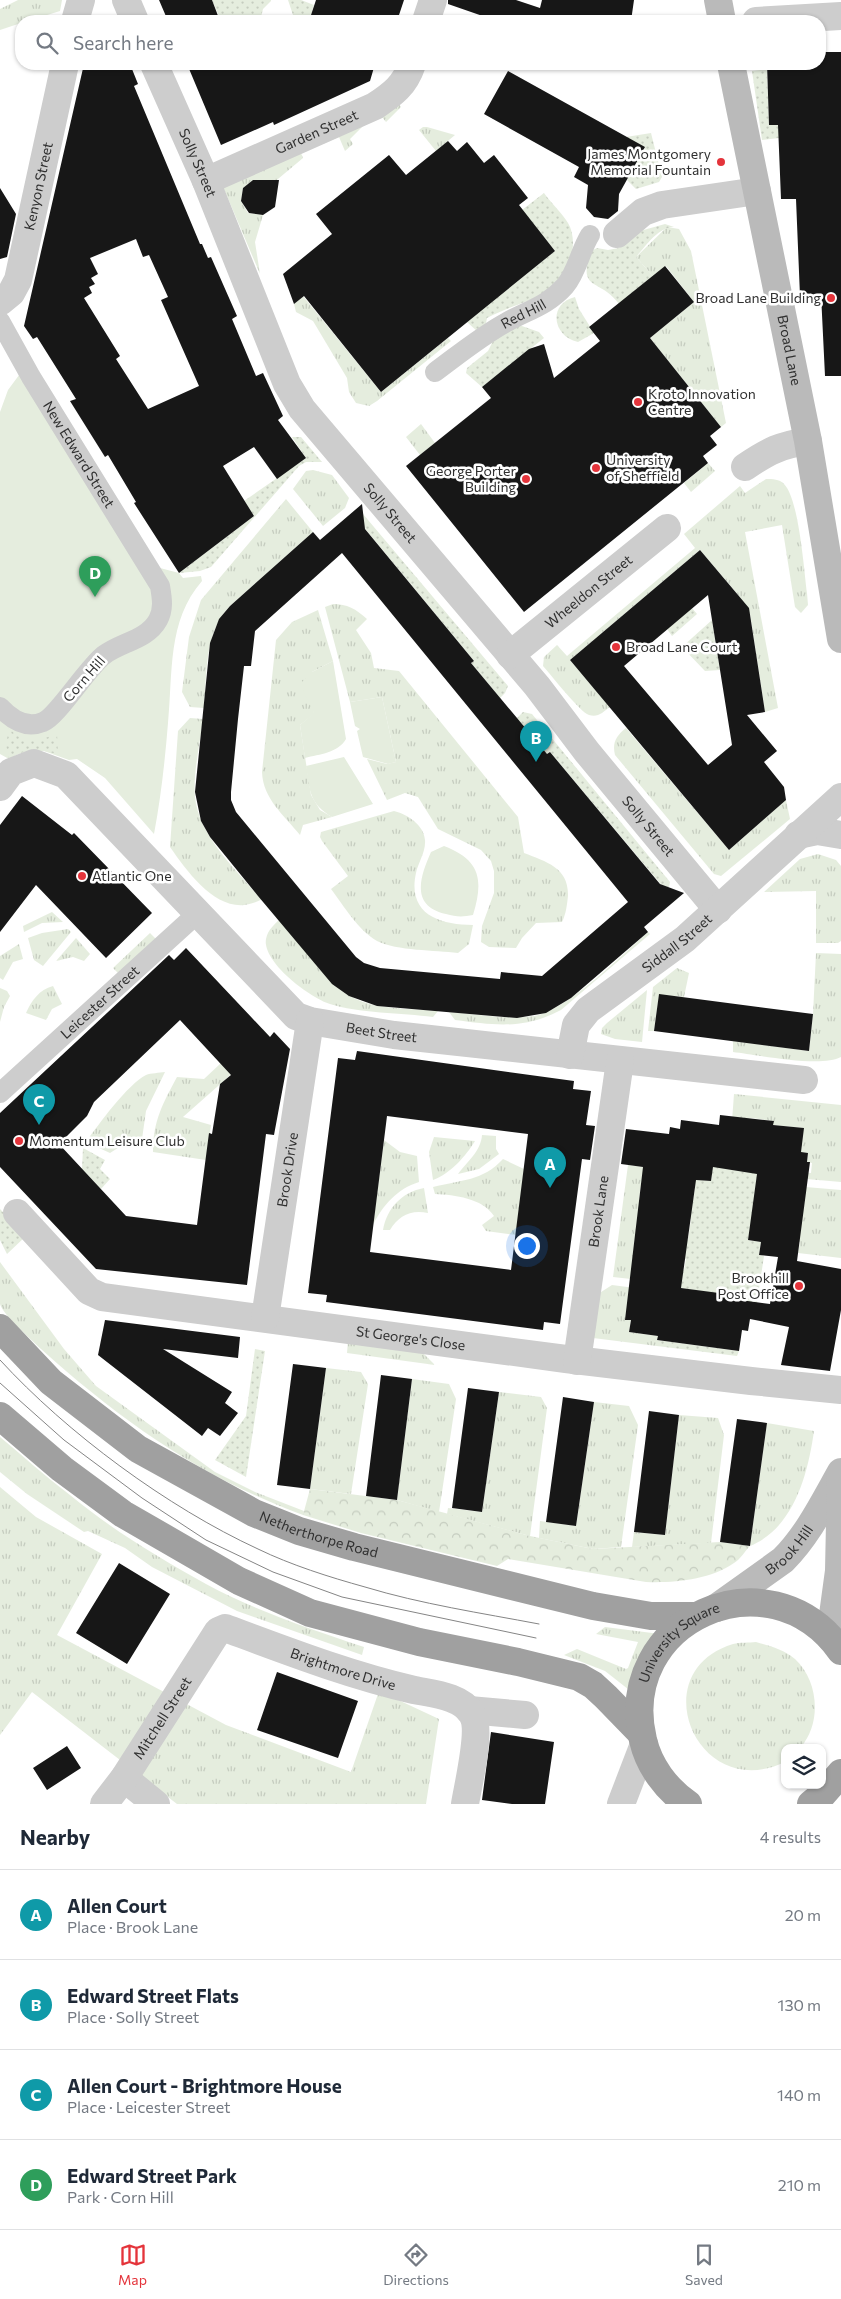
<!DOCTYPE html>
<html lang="en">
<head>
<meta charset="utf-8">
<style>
	:root { --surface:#fff; --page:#f6f6f7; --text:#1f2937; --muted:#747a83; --line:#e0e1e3; --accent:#e4343b }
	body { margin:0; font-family:Commissioner,sans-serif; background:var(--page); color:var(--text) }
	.controls { position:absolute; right:15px; bottom:15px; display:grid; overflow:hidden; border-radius:10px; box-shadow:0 1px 4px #0004 }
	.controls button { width:45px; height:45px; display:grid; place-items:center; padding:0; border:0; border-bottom:1px solid var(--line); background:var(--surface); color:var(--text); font:25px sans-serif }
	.you { position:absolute; left:526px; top:1245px; width:18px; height:18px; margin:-12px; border:4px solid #fff; border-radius:50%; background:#1a73e8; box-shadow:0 0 0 8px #1a73e833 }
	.badge { display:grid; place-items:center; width:32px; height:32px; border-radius:50%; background:var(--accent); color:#fff; font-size:16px; font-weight:700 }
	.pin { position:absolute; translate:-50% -41px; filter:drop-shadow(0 1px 2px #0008) }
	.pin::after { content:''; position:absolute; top:26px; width:18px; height:15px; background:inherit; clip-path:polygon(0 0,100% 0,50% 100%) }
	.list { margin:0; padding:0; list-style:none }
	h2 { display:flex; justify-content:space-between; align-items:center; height:65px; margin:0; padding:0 20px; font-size:21px }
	h2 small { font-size:16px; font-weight:400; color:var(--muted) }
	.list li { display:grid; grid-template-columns:32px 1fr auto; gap:15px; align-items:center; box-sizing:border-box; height:90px; padding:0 20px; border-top:1px solid var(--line) }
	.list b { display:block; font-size:19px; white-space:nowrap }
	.list p { margin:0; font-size:16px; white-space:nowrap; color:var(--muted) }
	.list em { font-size:16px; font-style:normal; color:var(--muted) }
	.icon { flex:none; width:28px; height:28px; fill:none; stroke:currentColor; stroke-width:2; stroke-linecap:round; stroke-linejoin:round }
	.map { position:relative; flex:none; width:841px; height:1804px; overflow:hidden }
	.search { position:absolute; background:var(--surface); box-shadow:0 1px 4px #0004; left:15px; right:15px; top:15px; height:55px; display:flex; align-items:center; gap:12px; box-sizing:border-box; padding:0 18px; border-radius:20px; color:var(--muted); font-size:19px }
	.sheet { height:425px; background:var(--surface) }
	nav { display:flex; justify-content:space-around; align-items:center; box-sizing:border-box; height:70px; border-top:1px solid var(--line); background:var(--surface); font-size:14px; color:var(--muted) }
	nav a { display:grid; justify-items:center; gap:2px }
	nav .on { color:var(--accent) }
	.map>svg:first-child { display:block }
	.grass { fill:url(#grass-tufts) }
	.forest { fill:url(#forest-crowns) }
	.park { fill:#e5edde }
	.garden { fill:url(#garden-dots) }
	.building { fill:#171717; fill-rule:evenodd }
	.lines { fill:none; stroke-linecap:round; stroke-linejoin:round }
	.pedestrian { stroke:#cdcdcd; stroke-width:20 }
	.minor { stroke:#cdcdcd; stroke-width:28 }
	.tertiary { stroke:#cdcdcd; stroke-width:28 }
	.secondary { stroke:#bababa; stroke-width:28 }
	.trunk { stroke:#a0a0a0; stroke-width:28 }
	.tram { stroke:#858585; stroke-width:1 }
	.poi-dot { fill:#e4343b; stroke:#fff; stroke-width:2 }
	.labels { text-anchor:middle; stroke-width:5; stroke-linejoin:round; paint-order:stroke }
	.street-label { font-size:14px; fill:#303030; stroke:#fff }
	.poi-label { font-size:14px; fill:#303030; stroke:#fff; text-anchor:start }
</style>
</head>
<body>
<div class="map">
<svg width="841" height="1804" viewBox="0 0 841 1804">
	<defs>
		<pattern id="grass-tufts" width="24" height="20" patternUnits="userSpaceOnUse" patternTransform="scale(1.25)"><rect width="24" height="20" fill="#e5edde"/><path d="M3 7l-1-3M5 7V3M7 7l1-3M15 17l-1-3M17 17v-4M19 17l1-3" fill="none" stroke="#c5ccbf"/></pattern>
		<pattern id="forest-crowns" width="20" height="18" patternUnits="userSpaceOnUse" patternTransform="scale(1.25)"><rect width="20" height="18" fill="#e5edde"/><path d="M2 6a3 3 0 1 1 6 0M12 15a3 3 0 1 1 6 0" fill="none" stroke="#c5ccbf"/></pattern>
		<pattern id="garden-dots" width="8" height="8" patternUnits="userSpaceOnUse" patternTransform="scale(1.25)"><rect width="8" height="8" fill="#e5edde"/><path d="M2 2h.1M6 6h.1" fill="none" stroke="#c5ccbf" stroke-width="1.8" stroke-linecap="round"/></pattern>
	</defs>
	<rect width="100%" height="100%" fill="#fff"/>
	<path class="grass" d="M18,0H62L60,11L28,21H21V23L0,30V9Z
		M396,100L401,107L386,122L382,117L364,125L350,139L353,144L345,151L339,137L301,153L303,158L272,184L269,180H253L243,188L241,201L248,213L263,215L255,242L260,274L221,182Z
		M423,127H427L455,135L436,151L419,130Z
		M667,227L679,229L691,251L726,423L721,427L650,338L694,302L666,266L653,276L636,257Z
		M303,296L381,392L448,338L451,341L377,401L369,406L356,403L349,392L347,378L313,321L296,312L294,304Z
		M421,424L435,443L420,455L406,437Z
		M708,463L715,471L691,492L684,483Z
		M313,470L332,475L349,498L345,508L323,526L293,489L306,471Z
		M766,479C773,479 779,479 784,484C799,499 804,570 807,593L808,605L801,613L795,607L782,525L745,532L778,708L765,712L750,614L735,600L739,596L700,550L570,660L610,707C603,712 598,718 589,715C580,712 551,675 543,666L544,657L557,645L567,656L695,548L684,534L740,486L745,493Z
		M286,499L313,532L230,606C204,632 207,674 204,708L190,707L182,692L189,637L201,600Z
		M333,604C347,604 356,609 367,619L356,630L371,653L374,668L399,671L518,817L524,853C547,862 569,868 568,896C567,905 566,914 562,922L536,923L522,938L516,948L489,947L481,942L482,926L494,893V871L491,861L481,850L438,829L418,797L405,793L387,800L367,759L387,764L396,762L382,697L350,702L325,607Z
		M318,610L333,661L312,672L314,714L300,725L311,795L320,810L332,817L303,825L300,835C284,815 263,799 262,772L276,640L292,622Z
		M190,718L203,719C200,744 193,772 195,797C199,836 235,868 259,897L264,898C224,923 191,877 170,847L178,731Z
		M626,728L729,850L786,800L790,819L721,876L714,874L615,755C612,743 616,736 626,728Z
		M394,811C407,814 424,825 425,840C426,852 418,863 416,873C407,914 439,925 473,925L469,944L458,953C435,950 397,951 377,941C358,930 344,906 331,889L348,876L322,841L320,837L321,832Z
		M818,854L836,860L841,866V941L838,943H816V891L764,892L800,859Z
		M52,912L63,922L42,923L24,932L23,926Z
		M282,917C306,949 329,994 370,1004C391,1009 416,1009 438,1011L433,1017C403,1013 357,1013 330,1004C310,998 262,962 266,939C268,929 275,924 282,917Z
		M68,929L71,932L43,966L34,960L28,938L42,933Z
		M648,932L650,934L561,1010C523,1030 495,1025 455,1020L449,1012C477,1014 507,1020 534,1016C566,1011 622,955 648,932Z
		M150,933L156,939L119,974L113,968Z
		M76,938L90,954L84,961L73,957L56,961Z
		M19,944L23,959L13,962L3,980L0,978V956Z
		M816,953L841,954V1057C821,1068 758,1055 733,1052V1041L809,1051L813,1014Z
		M677,968L689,973L684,997L659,995L654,1031H648L653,987Z
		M53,986L62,1004L52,1009L46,1020L26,1013C32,1000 39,990 53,986Z
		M0,988L7,991L10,996L4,1007L0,1022Z
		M647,990L642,1042L615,1039L601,1034L602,1028L607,1023Z
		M263,1029L270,1037L226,1079L183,1117L211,1125L206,1160L153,1152C153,1121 163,1103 177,1077L204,1079L221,1063L224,1066Z
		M165,1072L146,1111L142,1139L121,1146L110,1153L86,1142C98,1125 128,1084 146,1075C151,1073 159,1073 165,1072Z
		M734,1094L841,1105V1182L784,1177V1171L811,1173L812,1163L807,1162L808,1153L796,1152L803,1128L773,1125V1121L752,1118L732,1121Z
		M482,1135L496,1136V1149L499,1154L479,1169L458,1174C467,1162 481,1151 482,1135Z
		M434,1137L475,1141C466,1156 450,1174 433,1180L429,1152Z
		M384,1140L400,1152L417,1156L419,1182C397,1189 383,1205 373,1225Z
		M503,1159L524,1169L516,1235L486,1231L482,1225L494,1216C482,1198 455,1195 435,1194L433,1187C461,1180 483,1181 503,1159Z
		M628,1165L652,1168L641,1185L639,1200L644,1201L631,1279L613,1277Z
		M782,1185L841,1190V1258L798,1253L800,1242H795L799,1206H804L805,1197Z
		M424,1188L428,1213C411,1209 398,1216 390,1230H383C387,1208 402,1192 424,1188Z
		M0,1262L64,1349L96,1386L215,1472L255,1492L304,1511L303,1515C202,1478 121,1421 41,1349C32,1340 3,1315 0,1304C0,1292 0,1275 0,1262Z
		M612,1285L635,1288L626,1320H631L629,1332L658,1336L657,1346L593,1338L598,1294Z
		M348,1341L422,1352L435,1365L347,1353Z
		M326,1368L361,1372L368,1384L351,1494L310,1489Z
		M412,1379L449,1384L456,1399L439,1512L397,1500Z
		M499,1392L541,1397L547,1408L530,1536L447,1514L448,1508L482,1512Z
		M594,1402L629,1406L638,1425L621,1547L593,1549L539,1538L540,1521L576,1526Z
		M679,1415L718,1418L724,1435L711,1543L632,1547L634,1532L665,1535Z
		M767,1423L814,1431C808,1474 794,1528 750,1546Z
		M0,1437C23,1456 46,1477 70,1495C111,1529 159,1558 206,1584C256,1611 311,1629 364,1647L362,1655L237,1611L152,1567L125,1548L88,1531L84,1532L27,1494L0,1472Z
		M0,1487L36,1517L102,1554L57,1635L226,1725L351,1772L379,1691L439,1719L426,1804H177L32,1692L0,1735Z
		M605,1627L660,1634L633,1693L605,1671L564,1655L577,1649L626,1669L628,1668L638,1642L596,1634Z
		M756,1642C770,1646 783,1649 795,1659C819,1681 822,1724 800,1748H785V1762C697,1804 642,1672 733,1644C740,1642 749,1643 756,1642Z"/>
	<path class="forest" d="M310,1489L397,1500L530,1536L593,1549L720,1542L750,1546C745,1551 740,1560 734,1563C709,1580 675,1583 646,1582L508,1559L497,1566L361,1533L303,1515Z"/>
	<path class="park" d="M25,367L145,564L179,573L183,578L201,576L202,581C167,621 173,673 168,723C165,760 161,797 154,834L105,778L77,759L69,760L44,751L24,752L16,755L9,759L0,754V412L8,390Z
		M333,661L346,739C338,753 320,754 305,758L300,725L314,713L300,684L312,672Z
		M382,697L396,762L388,764L363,757L357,731L360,729L355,726L350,702Z
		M344,757L373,804L332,817C309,803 310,791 306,766Z
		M444,846C480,860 484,879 473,915C463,917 456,917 446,914C410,906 420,877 431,852Z"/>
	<path class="garden" d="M212,0H271V1L263,9L260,21H243L242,18L234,21H221Z
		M288,0H301L314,5L309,21H295Z
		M767,69L769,124L782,125L779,138L762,140L752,71Z
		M651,133L662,177L659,182L636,189L627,180L645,148L626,137Z
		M544,193C551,203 562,213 568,223C574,233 574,247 571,257C556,301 522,299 487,318L486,323L478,332L467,322L555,251L522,210Z
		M665,224L674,227C658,227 646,246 636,257L653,276L619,304C599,277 577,292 591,251L597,248L608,250L619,248L640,231Z
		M575,297L579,309L594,333L578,342C553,337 547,304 575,297Z
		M519,325L539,332L544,338L482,387L466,373L467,368L488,351L493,341Z
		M292,437H301L322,462H306L299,466L211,567L200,571L179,573L254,516L244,501L306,458Z
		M363,514L508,686L505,693L500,698L471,663L474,661L362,525Z
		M692,608L697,614L672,636L667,629Z
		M712,620L720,670L705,671L682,647Z
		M523,712L532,714L670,882L669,887L664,888L550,752L547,754L517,718Z
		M9,728C23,745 39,742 57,733L58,755C43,748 23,749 9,759L6,745Z
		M83,1148L105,1160L100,1169L110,1179L101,1189L82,1169Z
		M713,1163L765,1173L748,1240L761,1242L759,1255L764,1256L756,1309L733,1299V1296L681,1288L660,1267L684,1270L686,1259L681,1258L684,1240H688L691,1219L685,1218L688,1200H693L695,1189L691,1179L711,1181Z
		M0,1209L26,1236L7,1254L0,1240Z
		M657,1340L739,1351L737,1356L657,1346Z
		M255,1349L265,1351L246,1477L215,1460L246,1416Z"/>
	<path class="building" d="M159,0H212L220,21H168Z
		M316,0H404L397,21H309Z
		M448,0H516L540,8L542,0H634L631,21H497L448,4Z
		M820,52H841V376H825L821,294L800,296L796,199H781L778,125H769L767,64H820Z
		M84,64H130L138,84L134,86L200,244H202L208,258L211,257L237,316L232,319L256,376L263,373L283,416L278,420L306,458L277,479L254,447L223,466L254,516L179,573L134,503L136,502L108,455L105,457L70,401L76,399L37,337L33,339L24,326ZM136,239L143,257L149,255L168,297L161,300L199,386L148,409L116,359L120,356L84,298L92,293L89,287L95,284L91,278L98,274L90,258Z
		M187,64H375L370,81L274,125L273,122L221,145Z
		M508,71L645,147L619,194L618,211L608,219L594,217L586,208L588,185L574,177L579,167L484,114Z
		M448,141L457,151L467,142L484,163L494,155L528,198L519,205L555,251L381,392L304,296L294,304L283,274L332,234L316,214L389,155L406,175Z
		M253,180H279L275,207L263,215L249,213L241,201L243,188Z
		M0,188L16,214L7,257L0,259Z
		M665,266L694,302L650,338L721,427L710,436L717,445L703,456L708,463L524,612L406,466L491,398L482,387L529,349L544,344L554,378L600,341L589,327Z
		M362,504L365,529L474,661L471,663L517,718L547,754L550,752L660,884L684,893L644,927L648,932L571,998L546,1013L517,1018L377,1006L349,996L332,984L258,896L210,837L201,821L195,792L210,643L219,619L230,606L313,532L320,540ZM342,553L628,902L542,976L501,972L500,979L380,968L364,963L356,957L236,812L231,800V792L238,719L244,666H251L255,631Z
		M700,550L749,608L765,712L747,715L777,751L764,762L784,787L786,800L729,850L570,660ZM708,595L732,745L708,765L624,666Z
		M22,796L72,835L74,833L152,913L106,958L36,885L0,932V825Z
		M186,948L270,1037L274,1032L290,1049L274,1135L266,1134L247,1285L96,1269L0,1167V1113L169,955L174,960ZM180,1020L231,1075L220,1084L212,1134L209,1133L197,1225L126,1216L59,1144L87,1116L94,1102Z
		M659,994L813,1014L809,1051L654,1031Z
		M357,1051L574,1081L573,1089L591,1091L586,1125L595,1126L590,1160L582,1159L560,1324L544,1322L543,1330L326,1302L327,1295L308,1293L338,1058L355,1060ZM387,1116L528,1134L511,1270L370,1252Z
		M720,1115L774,1121L773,1125L804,1128L801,1152L808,1153L807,1162H810L797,1261L841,1269V1310L830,1371L781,1365L789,1327L750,1319L748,1331L742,1330L739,1351L657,1340L658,1336L629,1332L631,1320H625L643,1167L621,1164L626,1129L669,1134L670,1127L680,1129L681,1120L719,1125ZM713,1167L757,1174L748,1240L761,1242L759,1255L778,1257L770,1304L733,1299L734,1295L681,1288L696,1180L711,1181Z
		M105,1320L240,1337L238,1358L163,1349L232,1392L225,1403L238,1413L220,1436L208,1428L202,1436L98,1355Z
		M293,1364L326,1368L310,1489L277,1485Z
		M381,1375L412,1379L397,1500L366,1496Z
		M468,1388L499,1392L482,1512L452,1508Z
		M563,1397L594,1402L576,1526L546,1522Z
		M649,1411L679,1415L665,1535L634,1532Z
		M737,1419L767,1423L750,1546L720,1542Z
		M119,1563L170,1594L127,1664L76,1633Z
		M277,1672L358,1701L338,1758L257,1730Z
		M491,1732L554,1742L545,1804H512L482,1800Z
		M67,1746L81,1768L47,1790L33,1768Z"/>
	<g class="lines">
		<g class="pedestrian">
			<path id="s1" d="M0,321L31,377L160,586C162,598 164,609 158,620C147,640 121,642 104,655C87,668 57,717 43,722C26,729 11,719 0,707"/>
			<path id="s2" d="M435,372C458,355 481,336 507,322C528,310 547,306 565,286C577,272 580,251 590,235"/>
			<path id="s3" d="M0,1093L199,912"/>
		</g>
		<g class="minor">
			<path d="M126,0L135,21"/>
			<path d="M75,21L81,0"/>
			<path d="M426,21L433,0"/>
			<path d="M756,21L841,16"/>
			<path id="s4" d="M154,64L206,181L287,384L302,409L537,686L587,752L718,910"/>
			<path id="s5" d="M206,181L375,106C393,94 405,85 412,64"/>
			<path d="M617,234L643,212L662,205L757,191"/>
			<path id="s6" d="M0,302L11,293L18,280L65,64"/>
			<path d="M745,467C768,451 781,445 808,441"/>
			<path id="s7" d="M510,655L667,528"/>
			<path id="s8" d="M0,787L11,772L34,763L66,775L296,1016L310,1021L394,1035L804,1080"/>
			<path d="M798,835L817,831L841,835"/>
			<path id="s9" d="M570,1055L576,1025L588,1010L685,939L841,797"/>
			<path id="s10" d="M17,1213L89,1291L102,1297L566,1359L751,1381L841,1390"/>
			<path id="s11" d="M265,1318L310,1021"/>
			<path id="s12" d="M577,1361L620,1061"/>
			<path d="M469,1710L525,1715"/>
			<path d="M124,1778L156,1804"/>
			<path id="s13" d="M104,1804L124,1778L218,1631L225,1628C287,1651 349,1675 414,1690C433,1694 461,1696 472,1714C482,1729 468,1785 465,1804"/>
		</g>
		<path class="tertiary" d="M621,1804L644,1744"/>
		<g class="secondary">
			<path d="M718,0L722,21"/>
			<path id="s14" d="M731,64L808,441L841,639"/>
			<path id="s15" d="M716,1608L783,1560C808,1535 824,1502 841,1472"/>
			<path d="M830,1637L839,1571L841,1474"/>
		</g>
		<g class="trunk">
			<path id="s16" d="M0,1328L51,1382L138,1449L254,1513L299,1531L354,1547L593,1606L651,1616H695"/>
			<path d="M0,1416L62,1469L123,1514L239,1581L310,1613L419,1642L518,1662L579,1677L593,1685L606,1697L641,1733"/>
			<path id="s17" d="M688,1804C666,1789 649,1766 643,1740C614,1620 769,1550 841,1651"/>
			<path d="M811,1804L822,1795L841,1773"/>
		</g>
		<path class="tram" d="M0,1360C67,1433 167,1507 258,1549C291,1565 329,1577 365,1587C421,1604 481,1613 539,1624
			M0,1383L64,1440L142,1498L206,1540L273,1572L342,1597L536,1638"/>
	</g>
	<g class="poi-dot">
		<circle cx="721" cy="162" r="5"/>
		<circle cx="831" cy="298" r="5"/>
		<circle cx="638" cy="402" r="5"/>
		<circle cx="596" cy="468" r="5"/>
		<circle cx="526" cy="479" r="5"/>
		<circle cx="616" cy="647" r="5"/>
		<circle cx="82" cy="876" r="5"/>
		<circle cx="19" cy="1141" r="5"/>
		<circle cx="799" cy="1286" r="5"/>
	</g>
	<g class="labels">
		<g class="street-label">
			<text dy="5" stroke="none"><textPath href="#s5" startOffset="121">Garden Street</textPath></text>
			<text dy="5" stroke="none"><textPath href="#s4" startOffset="108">Solly Street</textPath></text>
			<text dy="5" stroke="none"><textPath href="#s6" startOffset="125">Kenyon Street</textPath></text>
			<text dy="5" stroke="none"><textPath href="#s2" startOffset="106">Red Hill</textPath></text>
			<text dy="5" stroke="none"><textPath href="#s14" startOffset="292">Broad Lane</textPath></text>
			<text dy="5" stroke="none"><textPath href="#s1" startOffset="155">New Edward Street</textPath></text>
			<text dy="5" stroke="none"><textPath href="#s4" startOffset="512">Solly Street</textPath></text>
			<text dy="5" stroke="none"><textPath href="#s7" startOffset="101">Wheeldon Street</textPath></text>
			<text transform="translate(84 679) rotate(-49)" y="5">Corn Hill</text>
			<text dy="5" stroke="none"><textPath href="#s4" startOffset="918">Solly Street</textPath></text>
			<text dy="5" stroke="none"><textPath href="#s9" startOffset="161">Siddall Street</textPath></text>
			<text dy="5" stroke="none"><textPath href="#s3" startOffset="135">Leicester Street</textPath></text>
			<text dy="5" stroke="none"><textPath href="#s8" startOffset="498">Beet Street</textPath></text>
			<text dy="5" stroke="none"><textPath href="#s11" startOffset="150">Brook Drive</textPath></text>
			<text dy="5" stroke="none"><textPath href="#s12" startOffset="151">Brook Lane</textPath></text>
			<text dy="5" stroke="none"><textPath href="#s10" startOffset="432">St George's Close</textPath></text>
			<text dy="5" stroke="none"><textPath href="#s16" startOffset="385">Netherthorpe Road</textPath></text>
			<text dy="5" stroke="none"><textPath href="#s15" startOffset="94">Brook Hill</textPath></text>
			<text dy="5" stroke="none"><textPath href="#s17" startOffset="194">University Square</textPath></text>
			<text dy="5" stroke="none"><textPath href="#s13" startOffset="340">Brightmore Drive</textPath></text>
			<text dy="5" stroke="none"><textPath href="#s13" startOffset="104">Mitchell Street</textPath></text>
		</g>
		<g class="poi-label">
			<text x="711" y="159" text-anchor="end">James Montgomery<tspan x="711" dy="16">Memorial Fountain</tspan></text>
			<text x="821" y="303" text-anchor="end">Broad Lane Building</text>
			<text x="648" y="399">Kroto Innovation<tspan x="648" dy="16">Centre</tspan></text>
			<text x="606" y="465">University<tspan x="606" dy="16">of Sheffield</tspan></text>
			<text x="516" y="476" text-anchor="end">George Porter<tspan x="516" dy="16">Building</tspan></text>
			<text x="626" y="652">Broad Lane Court</text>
			<text x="92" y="881">Atlantic One</text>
			<text x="29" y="1146">Momentum Leisure Club</text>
			<text x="789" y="1283" text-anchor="end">Brookhill<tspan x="789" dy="16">Post Office</tspan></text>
		</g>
	</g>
</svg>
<div class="controls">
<button><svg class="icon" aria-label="layers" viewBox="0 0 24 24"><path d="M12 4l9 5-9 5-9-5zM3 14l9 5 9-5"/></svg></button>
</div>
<div class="you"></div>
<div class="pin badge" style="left:550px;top:1188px;background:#0f9aa8">A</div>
<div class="pin badge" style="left:536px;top:762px;background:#0f9aa8">B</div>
<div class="pin badge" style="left:39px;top:1125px;background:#0f9aa8">C</div>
<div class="pin badge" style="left:95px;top:597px;background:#2e9e5b">D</div>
<div class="search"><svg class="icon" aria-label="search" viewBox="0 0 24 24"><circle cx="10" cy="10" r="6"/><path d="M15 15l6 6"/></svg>Search here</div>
</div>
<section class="sheet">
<h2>Nearby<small>4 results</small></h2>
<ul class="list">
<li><span class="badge" style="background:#0f9aa8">A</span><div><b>Allen Court</b><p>Place · Brook Lane</p></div><em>20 m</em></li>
<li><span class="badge" style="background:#0f9aa8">B</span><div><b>Edward Street Flats</b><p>Place · Solly Street</p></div><em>130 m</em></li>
<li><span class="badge" style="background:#0f9aa8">C</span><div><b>Allen Court - Brightmore House</b><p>Place · Leicester Street</p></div><em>140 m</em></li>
<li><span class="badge" style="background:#2e9e5b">D</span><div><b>Edward Street Park</b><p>Park · Corn Hill</p></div><em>210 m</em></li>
</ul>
</section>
<nav>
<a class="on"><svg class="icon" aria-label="map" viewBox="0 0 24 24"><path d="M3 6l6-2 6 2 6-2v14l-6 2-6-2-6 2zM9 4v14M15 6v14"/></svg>Map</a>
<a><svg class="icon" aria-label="directions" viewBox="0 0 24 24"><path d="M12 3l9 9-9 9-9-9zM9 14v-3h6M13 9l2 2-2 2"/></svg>Directions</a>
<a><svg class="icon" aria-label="saved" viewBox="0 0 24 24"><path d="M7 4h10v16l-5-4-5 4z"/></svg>Saved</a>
</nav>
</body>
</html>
